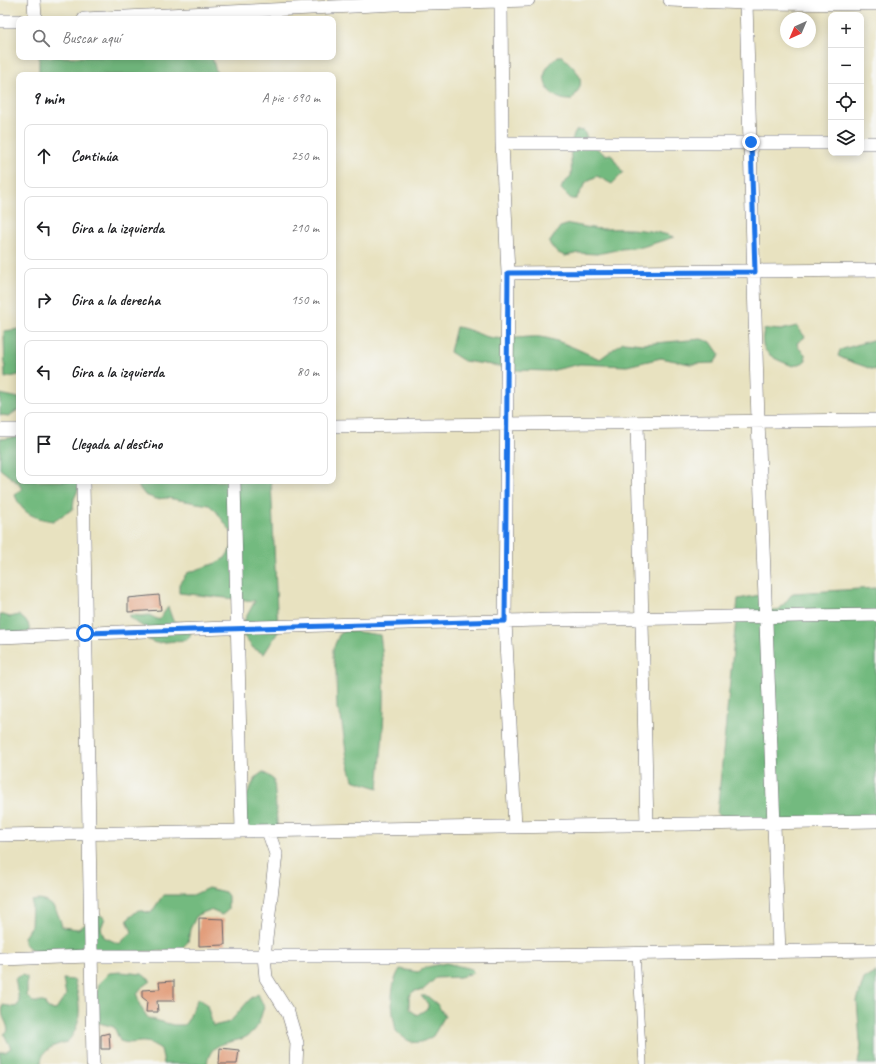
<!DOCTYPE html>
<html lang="es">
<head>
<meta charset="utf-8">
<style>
	:root { --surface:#fff; --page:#f6f6f6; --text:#202124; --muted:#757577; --line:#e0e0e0 }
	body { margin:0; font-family:Caveat,sans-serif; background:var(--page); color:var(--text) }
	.controls { position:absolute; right:12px; top:12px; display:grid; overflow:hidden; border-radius:8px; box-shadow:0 2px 10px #0003 }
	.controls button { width:36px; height:36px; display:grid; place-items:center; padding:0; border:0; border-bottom:1px solid var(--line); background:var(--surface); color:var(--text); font:20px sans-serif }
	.compass { position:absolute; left:780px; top:12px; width:36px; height:36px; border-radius:50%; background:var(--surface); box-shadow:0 2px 10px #0003; rotate:224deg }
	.stop { position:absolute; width:12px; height:12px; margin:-9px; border:3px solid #1a73e8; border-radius:50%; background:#fff }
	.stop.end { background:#1a73e8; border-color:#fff; box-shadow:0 1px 4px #0008 }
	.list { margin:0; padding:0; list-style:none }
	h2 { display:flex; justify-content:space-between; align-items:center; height:52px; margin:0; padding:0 16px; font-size:17px }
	h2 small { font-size:13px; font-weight:400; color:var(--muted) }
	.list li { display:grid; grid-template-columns:26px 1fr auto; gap:12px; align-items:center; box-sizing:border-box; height:64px; margin:0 8px 8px; padding:0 8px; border:1px solid var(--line); border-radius:8px }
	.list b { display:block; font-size:15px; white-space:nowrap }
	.list em { font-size:13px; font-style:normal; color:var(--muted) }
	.icon { flex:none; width:22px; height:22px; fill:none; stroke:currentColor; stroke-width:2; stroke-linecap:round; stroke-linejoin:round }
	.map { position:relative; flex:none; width:876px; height:1064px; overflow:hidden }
	.search { position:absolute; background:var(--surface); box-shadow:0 2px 10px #0003; left:16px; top:16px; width:320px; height:44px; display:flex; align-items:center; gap:10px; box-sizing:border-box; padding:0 14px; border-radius:8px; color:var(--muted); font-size:15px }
	.panel { position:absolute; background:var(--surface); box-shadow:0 2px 10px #0003; left:16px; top:72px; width:320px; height:412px; border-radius:8px }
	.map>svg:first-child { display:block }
	.forest { fill:#73ba7f; stroke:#4a6e5d }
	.building { fill:#e29e7b }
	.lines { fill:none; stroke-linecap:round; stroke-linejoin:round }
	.lane-casing { stroke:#67656a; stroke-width:8 }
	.street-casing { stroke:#67656a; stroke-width:14 }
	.lane { stroke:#fff; stroke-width:7 }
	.street { stroke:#fff; stroke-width:13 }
	.route { stroke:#1a73e8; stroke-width:5 }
</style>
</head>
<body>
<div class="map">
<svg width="876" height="1064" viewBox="0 0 876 1064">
	<rect width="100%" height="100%" fill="#f6f6f2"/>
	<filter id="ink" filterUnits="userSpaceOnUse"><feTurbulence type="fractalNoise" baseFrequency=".025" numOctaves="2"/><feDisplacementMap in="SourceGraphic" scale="8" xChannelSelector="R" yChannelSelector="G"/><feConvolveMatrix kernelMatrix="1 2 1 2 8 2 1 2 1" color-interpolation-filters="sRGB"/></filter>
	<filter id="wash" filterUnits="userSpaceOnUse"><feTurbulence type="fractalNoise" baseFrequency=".012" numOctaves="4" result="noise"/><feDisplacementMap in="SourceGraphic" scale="16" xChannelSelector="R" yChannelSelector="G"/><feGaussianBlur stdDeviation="0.9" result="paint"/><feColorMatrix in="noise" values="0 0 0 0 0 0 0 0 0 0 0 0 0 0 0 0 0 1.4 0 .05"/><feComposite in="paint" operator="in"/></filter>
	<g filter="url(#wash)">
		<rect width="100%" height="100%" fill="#e8e2c0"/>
		<path class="forest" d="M558,56H562C577,71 590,80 571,100C557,101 542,90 545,73C546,67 553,61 558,56Z
			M39,57H212L217,75H39Z
			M577,130L584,131L588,141L605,155L611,154L623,173L612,184L597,176L587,181L576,199H571L561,189L563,184L571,177C573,161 566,145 577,130Z
			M570,224C581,226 593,229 604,229C627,228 651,229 674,237L642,247L621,249L597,254L579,253L565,256L556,252L549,243L560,227Z
			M797,326L805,337L797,343L798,347L805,354L806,360L802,363L793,366C775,359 757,354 764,330L769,329L781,330Z
			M456,327C468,328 477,334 488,337C504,341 524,336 540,337C559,339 582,352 600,359L623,342L643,344L701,339L711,342L720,355L714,363L690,364L661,358L627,366L580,364L550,371L514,370L492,365L464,361L450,352Z
			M19,329V375L5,378L4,331Z
			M872,340L876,346V369L874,370C862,365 849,362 838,356L840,350Z
			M0,394L19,398V409L9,416L0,415Z
			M19,437V481H82L74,499L73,509L53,521C34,518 22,514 15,495L22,489L18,483L0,469V439Z
			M145,481H271L278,632L264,654L253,648L239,630L255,601L179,593V584L187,573L216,563L225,558L237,540L216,511L209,505L167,498L156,499L145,495L138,486Z
			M876,588V818L736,829L717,814L738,599L760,595L767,609L778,611L793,593Z
			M168,607L173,621L192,626L190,637L186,640L156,643L148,640L149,637L145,628L130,618V615L141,616L149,615L159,620Z
			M0,614L10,617L19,615L28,623L30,632L0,634Z
			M345,630L380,635C388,685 383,738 378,788L353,780L347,758L341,717L337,709L336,671L333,658V649L339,635Z
			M263,772L274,780L278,835H245L243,803L256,777Z
			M208,888L225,892L228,896V910L222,915L210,910L197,915L190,929L188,942L182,948L163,951L78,953L63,949C56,953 39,954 32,950C29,949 27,945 24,943V937L31,927L32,901C51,897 58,910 62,927L78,929L100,915L105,918L101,928L104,937L119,944L132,932L127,920L138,910L151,913L163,895H193Z
			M446,963L472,969L473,973L460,977L436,978L423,990L414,991L409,996V1009L417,1015L428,1008V1004L421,996H427L437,1004L445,1016L433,1036C416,1047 409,1043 396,1031C392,1010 388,988 400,969L418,972L427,967Z
			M121,972L142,974L151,981L140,989L137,995L140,1006L148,1018L173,1025H184C192,1017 191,1007 199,998L207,1005L213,1026L230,1022L250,999L258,994L264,1007C261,1015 259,1027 252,1033C235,1047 211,1036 207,1064H164L161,1049C140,1035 138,1047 120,1041L114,1027L96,1022L95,1006L99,983L109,973Z
			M876,972V1064H858L861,1046L860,1041L857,1001L864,979Z
			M22,975L27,977V996L33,1002H44L48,1009L56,1010L66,995L63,979L74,980C80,1000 84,1025 67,1042C55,1045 41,1049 41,1064H0V1052H5L11,1048L4,1034L8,1031C7,1019 0,1019 3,1005L15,1007L18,1005L19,1001L15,978Z"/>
		<g id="blocks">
			<path class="building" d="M159,595L161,610L128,612V598Z
				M199,918L224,919L225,945L199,946Z
				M174,981V1001H157L158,1012H146L147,1001L142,997V990L160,989L159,982Z
				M109,1033L110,1049H101V1035Z
				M220,1048L239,1050L237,1064H219Z"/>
		</g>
	</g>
	<g filter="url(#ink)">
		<use href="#blocks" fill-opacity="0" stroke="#67656a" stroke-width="1"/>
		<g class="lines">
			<defs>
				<path id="lane" d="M636,954L643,1064"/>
				<path id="street" d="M34,0L35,19
					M670,0L746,3L876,4
					M501,1L502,143L508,273L505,621L515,827
					M746,3L758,421L779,952
					M84,19L396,4L528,0
					M0,21H19
					M502,143H831
					M861,143H876
					M508,273L876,270
					M637,423L647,824
					M333,426L876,420
					M0,430H19
					M83,481L93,1064
					M234,481L242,831
					M0,637C292,623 584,619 876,615
					M268,831L276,854L264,956L266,978L288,1013L297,1043L296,1064
					M0,835L876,821
					M0,959L90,956H462L876,950"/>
			</defs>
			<use href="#lane" class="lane-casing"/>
			<use href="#street" class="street-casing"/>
			<use href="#lane" class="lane"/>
			<use href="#street" class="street"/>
		</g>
	</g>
	<g class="lines" filter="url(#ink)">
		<path class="route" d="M85,633L505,621L508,273L755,272L751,142"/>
	</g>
</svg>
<div class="controls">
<button>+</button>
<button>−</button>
<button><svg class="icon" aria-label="locate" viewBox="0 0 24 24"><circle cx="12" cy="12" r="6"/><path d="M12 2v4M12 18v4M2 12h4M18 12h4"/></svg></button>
<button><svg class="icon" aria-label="layers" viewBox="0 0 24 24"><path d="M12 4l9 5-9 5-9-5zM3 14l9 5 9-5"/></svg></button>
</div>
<svg class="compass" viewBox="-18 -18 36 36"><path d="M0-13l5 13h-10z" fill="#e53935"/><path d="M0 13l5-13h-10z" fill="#757577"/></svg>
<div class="stop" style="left:85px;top:633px"></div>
<div class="stop end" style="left:751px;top:142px"></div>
<div class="search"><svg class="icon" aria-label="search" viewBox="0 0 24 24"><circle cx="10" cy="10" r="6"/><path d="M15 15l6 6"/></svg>Buscar aquí</div>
<section class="panel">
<h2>9 min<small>A pie · 690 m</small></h2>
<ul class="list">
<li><svg class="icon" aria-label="ahead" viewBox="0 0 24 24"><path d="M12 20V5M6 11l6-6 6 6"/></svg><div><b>Continúa</b></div><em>250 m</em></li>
<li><svg class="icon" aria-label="left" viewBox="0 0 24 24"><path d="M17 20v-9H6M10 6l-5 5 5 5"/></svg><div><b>Gira a la izquierda</b></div><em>210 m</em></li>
<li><svg class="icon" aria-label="right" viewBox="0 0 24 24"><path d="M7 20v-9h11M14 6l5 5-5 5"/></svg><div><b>Gira a la derecha</b></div><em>150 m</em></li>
<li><svg class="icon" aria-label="left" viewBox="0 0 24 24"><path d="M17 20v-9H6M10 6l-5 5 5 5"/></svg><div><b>Gira a la izquierda</b></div><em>80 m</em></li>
<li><svg class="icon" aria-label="arrive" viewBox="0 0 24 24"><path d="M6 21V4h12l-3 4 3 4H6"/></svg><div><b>Llegada al destino</b></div></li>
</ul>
</section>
</div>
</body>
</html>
